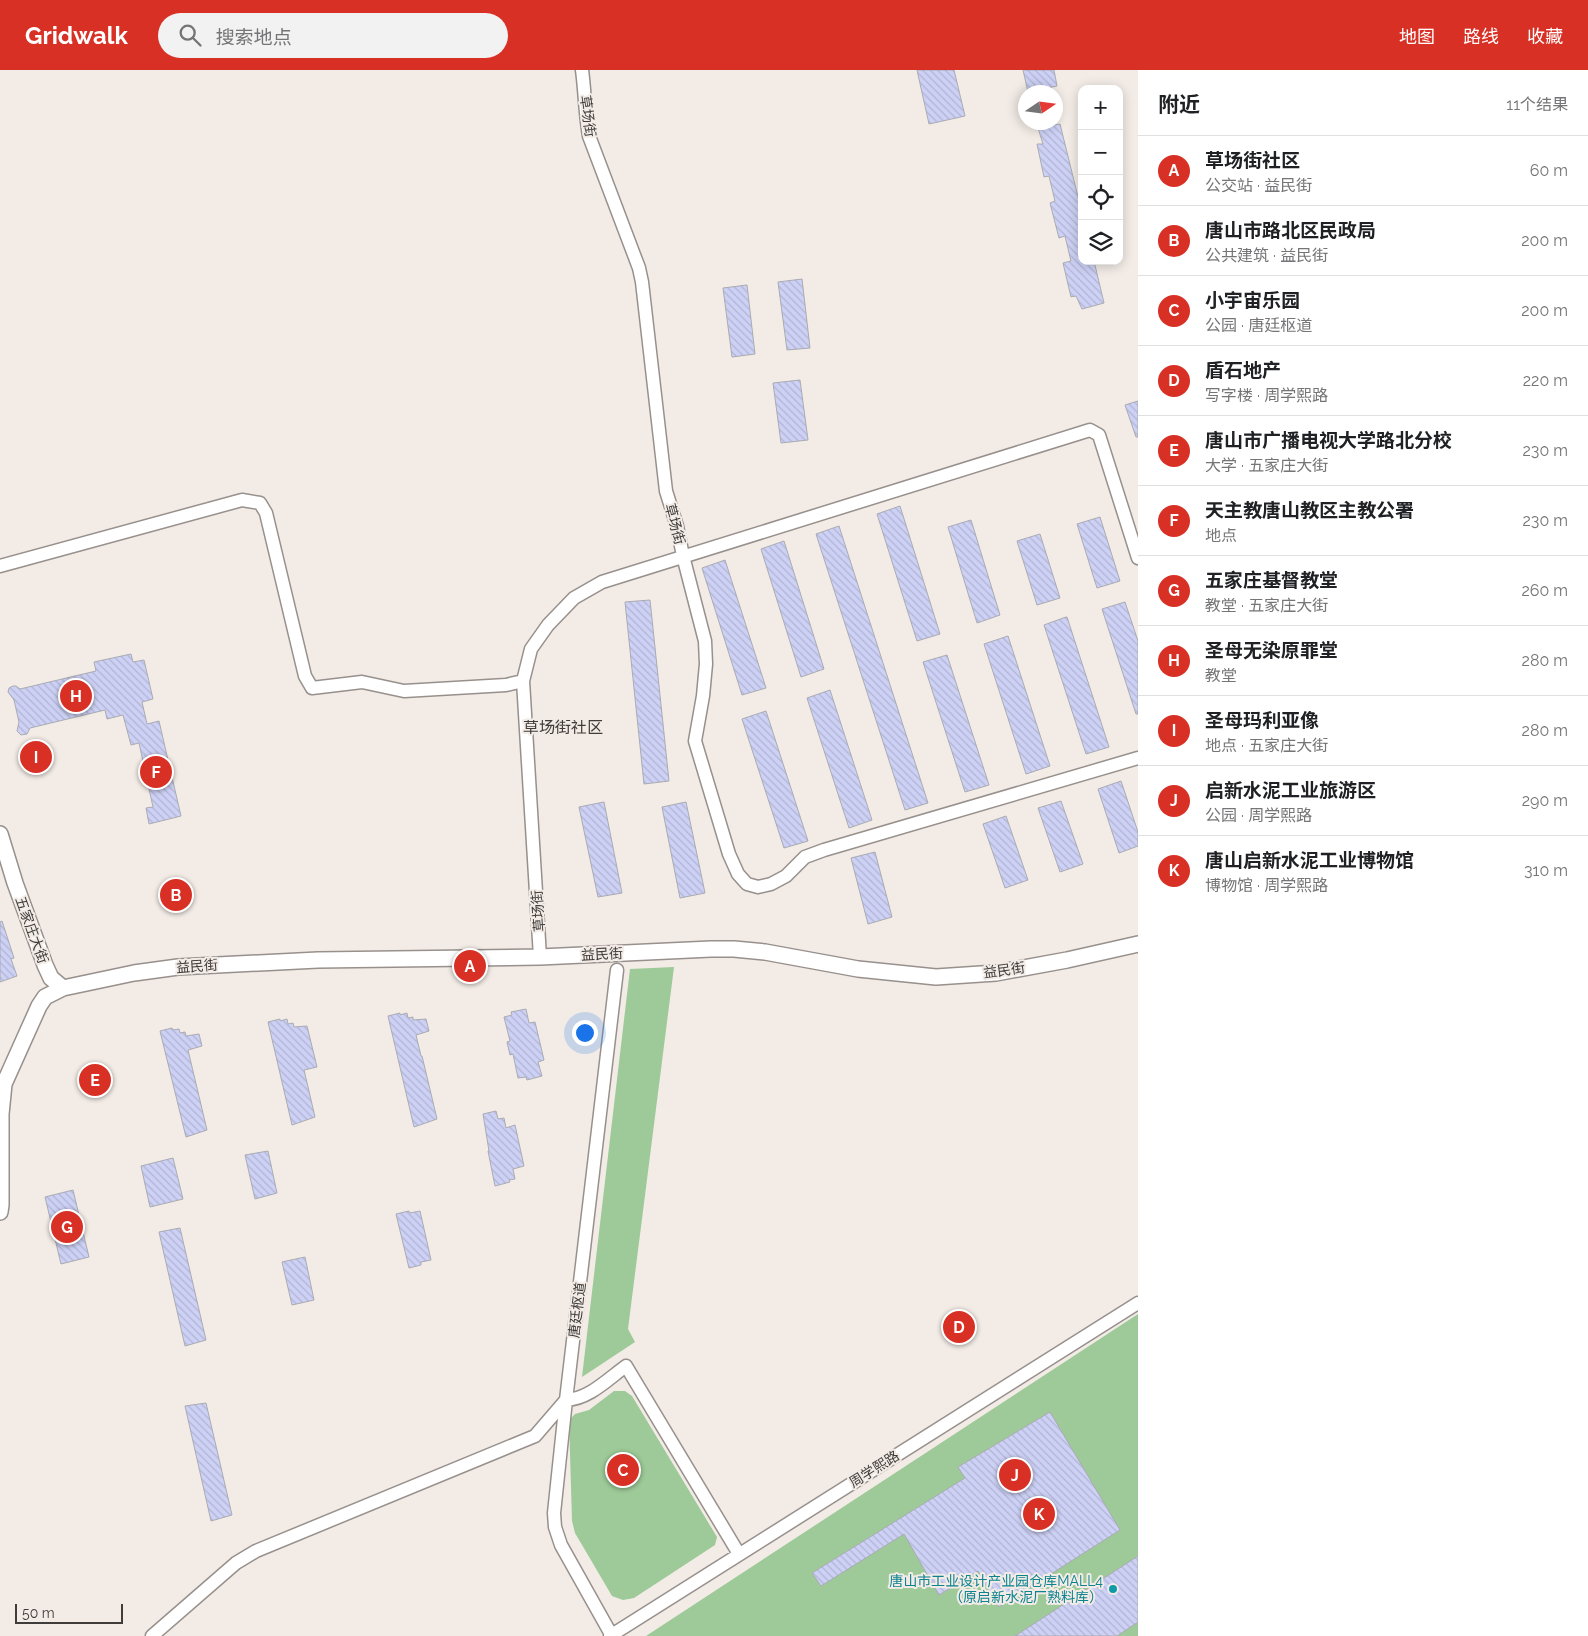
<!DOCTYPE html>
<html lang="zh">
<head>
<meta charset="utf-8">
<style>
	:root { --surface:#fff; --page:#f2f2f2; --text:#202124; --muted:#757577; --line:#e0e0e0; --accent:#d93025 }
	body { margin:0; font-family:Raleway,"Noto Sans SC",sans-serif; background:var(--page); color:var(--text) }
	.controls { position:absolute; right:15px; top:15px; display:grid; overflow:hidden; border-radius:10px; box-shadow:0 2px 12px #0003 }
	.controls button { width:45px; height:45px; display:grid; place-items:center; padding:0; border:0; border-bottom:1px solid var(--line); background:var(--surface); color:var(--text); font:25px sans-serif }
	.compass { position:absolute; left:1018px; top:15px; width:45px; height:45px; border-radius:50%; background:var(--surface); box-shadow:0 2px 12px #0003; rotate:77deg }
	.scale { position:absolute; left:15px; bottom:12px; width:108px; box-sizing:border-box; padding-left:5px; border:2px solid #3f3c3a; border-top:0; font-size:14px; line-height:18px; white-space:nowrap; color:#3f3c3a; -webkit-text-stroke:4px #f2ebe6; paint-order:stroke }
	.you { position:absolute; left:584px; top:962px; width:18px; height:18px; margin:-12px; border:4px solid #fff; border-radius:50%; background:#1a73e8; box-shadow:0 0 0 8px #1a73e833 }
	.badge { display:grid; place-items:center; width:32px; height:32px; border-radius:50%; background:var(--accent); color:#fff; font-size:16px; font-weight:700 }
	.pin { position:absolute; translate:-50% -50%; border:2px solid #fff; box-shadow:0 1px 5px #0006 }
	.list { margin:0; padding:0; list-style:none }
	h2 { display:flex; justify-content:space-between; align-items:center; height:65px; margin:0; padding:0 20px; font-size:21px }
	h2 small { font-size:16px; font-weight:400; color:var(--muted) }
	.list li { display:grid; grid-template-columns:32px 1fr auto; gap:15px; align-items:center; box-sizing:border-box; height:70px; padding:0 20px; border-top:1px solid var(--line) }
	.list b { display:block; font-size:19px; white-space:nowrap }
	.list p { margin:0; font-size:16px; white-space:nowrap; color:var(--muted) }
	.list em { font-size:16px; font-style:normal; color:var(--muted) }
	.icon { flex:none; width:28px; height:28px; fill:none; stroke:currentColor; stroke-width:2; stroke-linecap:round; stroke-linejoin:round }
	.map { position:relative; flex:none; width:1138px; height:1566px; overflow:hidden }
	header { display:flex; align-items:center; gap:30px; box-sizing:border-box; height:70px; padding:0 25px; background:var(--accent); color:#fff }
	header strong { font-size:24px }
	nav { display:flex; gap:28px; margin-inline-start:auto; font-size:18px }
	.search { width:350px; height:45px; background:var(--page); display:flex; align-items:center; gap:12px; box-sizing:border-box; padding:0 18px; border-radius:28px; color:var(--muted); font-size:19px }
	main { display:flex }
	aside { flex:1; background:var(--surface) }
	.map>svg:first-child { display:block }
	.park { fill:#9dca98 }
	.building { fill:url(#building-back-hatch); stroke:#aaabb2 }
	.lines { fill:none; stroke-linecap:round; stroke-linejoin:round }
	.minor-casing { stroke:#97908c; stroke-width:15 }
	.tertiary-casing { stroke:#97908c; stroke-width:18 }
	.minor { stroke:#fff; stroke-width:12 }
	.tertiary { stroke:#fff; stroke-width:15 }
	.culture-dot { fill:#0f9aa8; stroke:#f2ebe6; stroke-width:2 }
	.labels { text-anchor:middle; stroke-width:4; stroke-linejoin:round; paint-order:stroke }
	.street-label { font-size:14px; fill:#3f3c3a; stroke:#f2ebe6 }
	.culture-label { font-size:14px; fill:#0d838f; stroke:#f2ebe6; text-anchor:end }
	.quarter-label { font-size:16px; fill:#3f3c3a; stroke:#f2ebe6 }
</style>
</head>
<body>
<header>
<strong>Gridwalk</strong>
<div class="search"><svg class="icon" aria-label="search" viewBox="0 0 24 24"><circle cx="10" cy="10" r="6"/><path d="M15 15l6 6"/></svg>搜索地点</div>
<nav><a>地图</a><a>路线</a><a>收藏</a></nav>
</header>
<main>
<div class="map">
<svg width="1138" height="1566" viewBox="0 0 1138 1566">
	<defs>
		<pattern id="building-back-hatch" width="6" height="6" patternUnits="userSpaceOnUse" patternTransform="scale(1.25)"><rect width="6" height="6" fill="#cdd1f5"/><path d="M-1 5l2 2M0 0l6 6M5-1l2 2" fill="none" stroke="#b1b4d3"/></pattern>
	</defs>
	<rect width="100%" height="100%" fill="#f2ebe6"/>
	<path class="park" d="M674,897L628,1259L635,1272L582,1307L630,899Z
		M1138,1244V1566H646Z
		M614,1321H625L632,1326L717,1467L715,1475L634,1528L623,1530L612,1526L575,1463L572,1451L569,1350L575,1344L589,1340Z"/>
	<path class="building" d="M917,0H954L965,46L929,54Z
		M1023,0H1054L1057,16L1028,22Z
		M1060,54L1082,143V191H1094L1104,233L1082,239L1076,226L1071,227L1063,193L1071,191L1065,166L1059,168L1050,133L1055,131L1049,106L1044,107L1037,74H1043L1038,58Z
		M802,209L810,278L787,280L778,212Z
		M747,215L755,284L732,287L723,218Z
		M800,310L808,370L781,373L773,313Z
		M1138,331V367H1136L1125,335Z
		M900,436L940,564L917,571L877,444Z
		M1100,447L1120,511L1097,518L1077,454Z
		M971,450L1000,545L977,553L948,457Z
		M839,456L928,733L905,740L816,464Z
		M1040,464L1060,528L1037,535L1017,471Z
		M784,471L824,599L801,607L761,479Z
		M725,490L766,618L742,625L702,498Z
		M650,530L669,711L644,714L625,532Z
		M1125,532L1138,571V644H1136L1102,539Z
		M1066,547H1067L1109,677L1086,684L1044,555Z
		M1008,566L1050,696L1026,704L984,574Z
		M131,584L133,592L144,590L153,629L142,632L147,654L159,651L181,746L149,754L146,738L153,737L139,673L131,675L123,645L107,649L105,640L30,658L27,664L21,665L17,661L19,652L14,630L8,622L9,618L13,616H16L20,619L96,601L94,592Z
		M947,585L989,715L965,722L923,592Z
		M830,620L872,750L849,758L807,628Z
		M766,641L808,771L784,778L742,649Z
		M1121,711L1138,762V776L1119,783L1098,719Z
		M1061,731L1083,794L1060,802L1038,738Z
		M604,732L622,823L598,827L579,737Z
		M686,732L705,823L680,828L662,737Z
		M1006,746L1028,810L1005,818L983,754Z
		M875,782L892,847L868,854L851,788Z
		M2,851L14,888L11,889L17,906L0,912V852Z
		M526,939L529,953L535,952L544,990L538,992L542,1006L527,1010L526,1007L518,1008L513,984L510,985L507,972L510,971L504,947L512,945L511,942Z
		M400,943V945L407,943L408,948L413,947V950L426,949L429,961L416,965L421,986H422L437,1049L414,1057L388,946Z
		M280,949V951L287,949L288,954L293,953L294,957L307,956L317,997L304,1000L315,1047L292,1055L268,952Z
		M172,958L173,960L179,959L180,963L185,962L186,966L199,964L202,976L188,980L207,1060L186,1067L160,961Z
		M496,1041L498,1049L504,1048L506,1058L515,1055L524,1096L513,1099L515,1109L509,1110L510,1112L495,1116L488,1081H489L483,1044Z
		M268,1081L277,1123L255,1129L245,1085Z
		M173,1088L183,1129L150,1137L141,1096Z
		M73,1120L89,1187L61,1194L45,1127Z
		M409,1141L410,1143L420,1141L431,1190L421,1192V1195L409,1198L396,1144Z
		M180,1158L206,1270L185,1276L159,1162Z
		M305,1187L314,1230L292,1235L282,1192Z
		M206,1333L232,1445L211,1451L185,1336Z
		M1050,1342L1120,1460L999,1537L978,1501L939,1525L904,1464L821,1516L812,1503L965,1408L958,1397Z
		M1138,1486V1552L1117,1566H1015Z"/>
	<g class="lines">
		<defs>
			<path id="minor" d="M582,0C585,22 585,44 589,66L639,198L642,212L666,421L677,456L683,486L705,571L706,594L703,626L695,671L729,784L738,804L747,814L758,817L771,814L786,806L805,787L824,780L1138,688
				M0,496L242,430L260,433L266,443L305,606L312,618L362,612L404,621L506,615L523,611
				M540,887L523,611L531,579L548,555L574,528L602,512L1090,360L1099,365L1138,488
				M152,1566L236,1493L256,1481L535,1366L566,1330C589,1329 608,1309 626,1296L739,1484
				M610,1566L1138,1233
				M612,1566L561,1475L555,1457L554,1443L566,1330L617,900"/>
			<path id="tertiary" d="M0,764L15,813L45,895L51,908L63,918
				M0,1142L1,1135V1044L4,1014L39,936L45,927L63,918L134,903L178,897L318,890L540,887L711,879H734L765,882L858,899L936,907L996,903L1067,890L1138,874"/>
		</defs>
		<use href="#minor" class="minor-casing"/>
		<use href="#tertiary" class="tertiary-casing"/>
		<use href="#minor" class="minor"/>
		<use href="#tertiary" class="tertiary"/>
	</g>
	<circle class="culture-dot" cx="1113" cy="1519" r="5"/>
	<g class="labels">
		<g class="street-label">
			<text transform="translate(588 46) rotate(82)" y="5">草场街</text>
			<text transform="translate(675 454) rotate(75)" y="5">草场街</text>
			<text transform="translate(538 841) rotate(-94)" y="5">草场街</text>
			<text transform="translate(32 860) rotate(70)" y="5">五家庄大街</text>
			<text transform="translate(602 884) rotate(-3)" y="5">益民街</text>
			<text transform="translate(197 896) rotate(-4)" y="5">益民街</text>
			<text transform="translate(1004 900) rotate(-8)" y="5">益民街</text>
			<text transform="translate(577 1240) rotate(-83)" y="5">唐廷枢道</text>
			<text transform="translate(874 1399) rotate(-32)" y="5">周学熙路</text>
		</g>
		<g class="culture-label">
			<text x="1103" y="1516">唐山市工业设计产业园仓库MALL4<tspan x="1103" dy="16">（原启新水泥厂熟料库）</tspan></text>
		</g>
		<g class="quarter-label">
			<text x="563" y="663">草场街社区</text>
		</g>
	</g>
</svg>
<div class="controls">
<button>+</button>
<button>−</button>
<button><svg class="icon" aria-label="locate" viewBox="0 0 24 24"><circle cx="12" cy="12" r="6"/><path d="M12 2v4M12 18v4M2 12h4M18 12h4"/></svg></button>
<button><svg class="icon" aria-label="layers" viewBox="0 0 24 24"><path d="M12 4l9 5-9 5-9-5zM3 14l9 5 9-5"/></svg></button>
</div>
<svg class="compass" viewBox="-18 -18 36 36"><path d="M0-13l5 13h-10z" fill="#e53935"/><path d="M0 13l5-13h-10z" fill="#757577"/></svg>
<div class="scale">50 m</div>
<div class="you"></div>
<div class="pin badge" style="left:470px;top:896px">A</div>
<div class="pin badge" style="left:176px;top:825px">B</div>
<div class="pin badge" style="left:623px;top:1400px">C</div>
<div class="pin badge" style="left:959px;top:1257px">D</div>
<div class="pin badge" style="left:95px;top:1010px">E</div>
<div class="pin badge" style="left:156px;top:702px">F</div>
<div class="pin badge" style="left:67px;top:1157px">G</div>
<div class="pin badge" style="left:76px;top:626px">H</div>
<div class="pin badge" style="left:36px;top:687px">I</div>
<div class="pin badge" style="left:1015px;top:1405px">J</div>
<div class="pin badge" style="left:1039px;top:1444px">K</div>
</div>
<aside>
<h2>附近<small>11个结果</small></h2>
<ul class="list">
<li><span class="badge">A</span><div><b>草场街社区</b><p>公交站 · 益民街</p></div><em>60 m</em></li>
<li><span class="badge">B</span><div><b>唐山市路北区民政局</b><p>公共建筑 · 益民街</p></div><em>200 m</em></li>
<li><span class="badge">C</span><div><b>小宇宙乐园</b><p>公园 · 唐廷枢道</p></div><em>200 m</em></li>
<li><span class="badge">D</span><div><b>盾石地产</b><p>写字楼 · 周学熙路</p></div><em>220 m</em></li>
<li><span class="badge">E</span><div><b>唐山市广播电视大学路北分校</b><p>大学 · 五家庄大街</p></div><em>230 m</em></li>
<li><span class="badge">F</span><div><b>天主教唐山教区主教公署</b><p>地点</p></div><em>230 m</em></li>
<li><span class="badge">G</span><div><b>五家庄基督教堂</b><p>教堂 · 五家庄大街</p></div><em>260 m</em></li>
<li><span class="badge">H</span><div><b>圣母无染原罪堂</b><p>教堂</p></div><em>280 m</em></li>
<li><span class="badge">I</span><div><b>圣母玛利亚像</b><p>地点 · 五家庄大街</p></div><em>280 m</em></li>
<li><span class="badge">J</span><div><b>启新水泥工业旅游区</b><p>公园 · 周学熙路</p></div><em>290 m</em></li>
<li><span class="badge">K</span><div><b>唐山启新水泥工业博物馆</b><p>博物馆 · 周学熙路</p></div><em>310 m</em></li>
</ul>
</aside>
</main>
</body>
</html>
